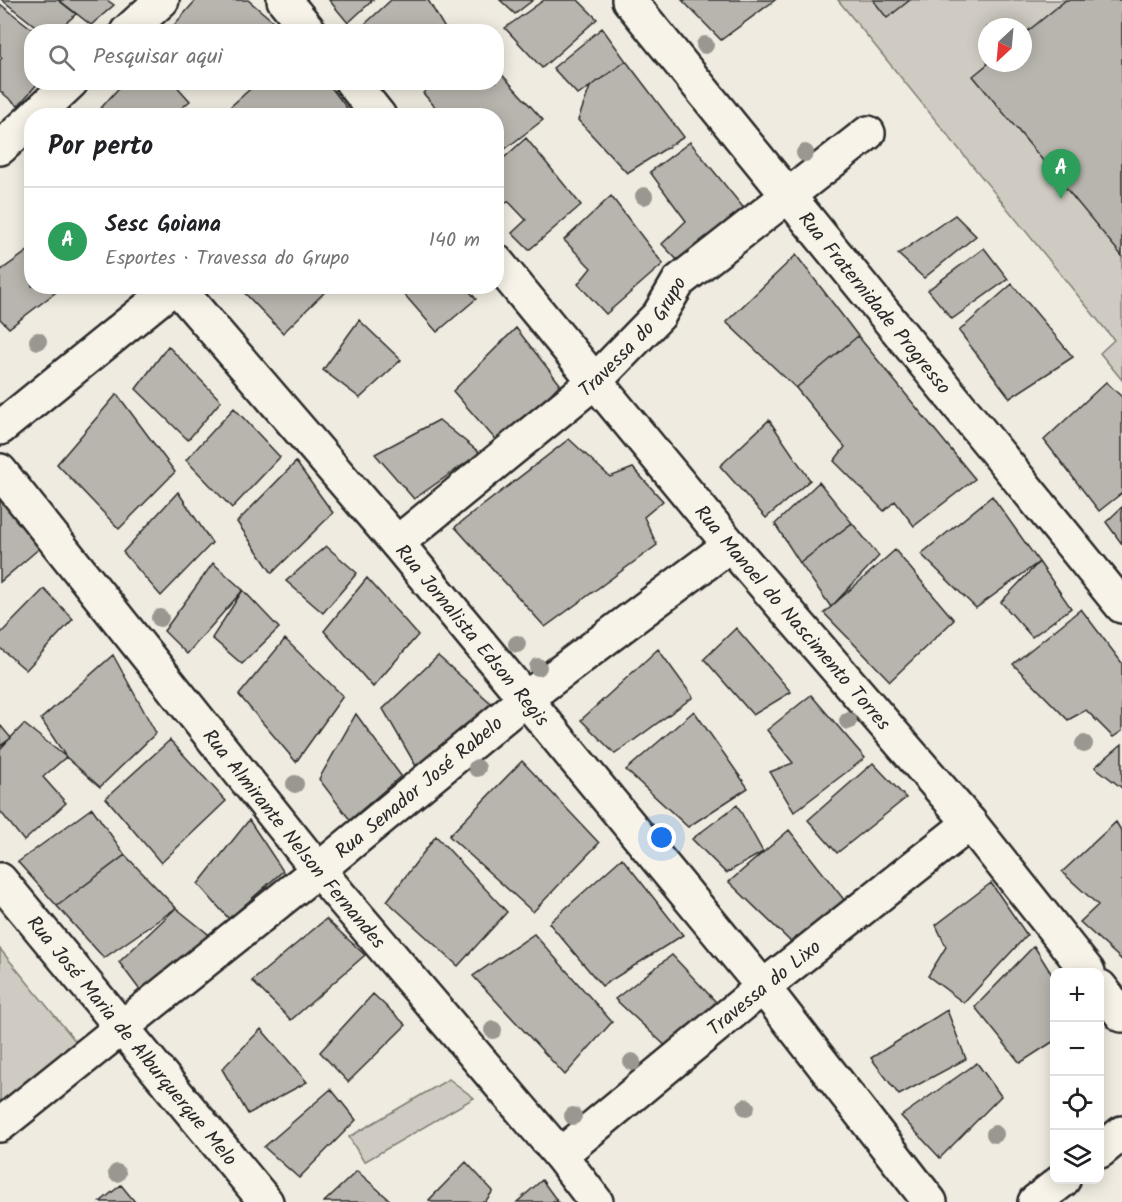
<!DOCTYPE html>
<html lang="pt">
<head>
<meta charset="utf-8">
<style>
	:root { --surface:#fff; --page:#f2f2f2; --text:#202124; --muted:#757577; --line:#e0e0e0; --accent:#2563eb }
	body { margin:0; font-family:Kalam,sans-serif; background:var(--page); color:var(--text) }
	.controls { position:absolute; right:18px; bottom:18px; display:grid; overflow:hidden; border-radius:12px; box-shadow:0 3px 15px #0003 }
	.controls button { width:54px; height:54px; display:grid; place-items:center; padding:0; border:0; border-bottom:2px solid var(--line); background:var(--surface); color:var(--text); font:30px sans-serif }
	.compass { position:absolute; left:978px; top:18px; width:54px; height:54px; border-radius:50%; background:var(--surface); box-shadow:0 3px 15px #0003; rotate:206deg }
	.you { position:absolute; left:662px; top:838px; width:21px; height:21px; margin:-15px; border:4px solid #fff; border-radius:50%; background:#1a73e8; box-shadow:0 0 0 9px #1a73e833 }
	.badge { display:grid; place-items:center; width:39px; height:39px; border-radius:50%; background:var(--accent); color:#fff; font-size:20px; font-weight:700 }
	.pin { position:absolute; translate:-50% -50px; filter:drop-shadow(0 2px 3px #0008) }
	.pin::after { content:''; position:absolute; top:32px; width:21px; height:18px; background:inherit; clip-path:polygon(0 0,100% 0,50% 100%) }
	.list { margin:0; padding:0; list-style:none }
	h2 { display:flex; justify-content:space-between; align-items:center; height:78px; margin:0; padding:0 24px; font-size:26px }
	h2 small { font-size:20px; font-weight:400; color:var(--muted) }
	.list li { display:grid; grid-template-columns:39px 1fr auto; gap:18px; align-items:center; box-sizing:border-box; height:108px; padding:0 24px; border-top:2px solid var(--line) }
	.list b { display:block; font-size:22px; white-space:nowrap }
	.list p { margin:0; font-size:20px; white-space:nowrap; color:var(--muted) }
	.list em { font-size:20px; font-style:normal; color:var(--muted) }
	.icon { flex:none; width:33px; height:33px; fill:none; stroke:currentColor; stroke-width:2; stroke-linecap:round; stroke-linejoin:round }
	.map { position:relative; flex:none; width:1122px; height:1202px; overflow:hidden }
	.search { position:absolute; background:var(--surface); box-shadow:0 3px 15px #0003; left:24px; top:24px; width:480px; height:66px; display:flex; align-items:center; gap:15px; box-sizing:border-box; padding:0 21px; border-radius:24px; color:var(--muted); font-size:22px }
	.panel { position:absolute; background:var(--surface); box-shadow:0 3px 15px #0003; left:24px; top:108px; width:480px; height:186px; border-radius:24px }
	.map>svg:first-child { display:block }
	.green { fill:#cfcbc2; stroke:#7d7b76; stroke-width:1.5; fill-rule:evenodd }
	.building { fill:#b8b5ae; stroke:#2b2b2b; stroke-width:1.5 }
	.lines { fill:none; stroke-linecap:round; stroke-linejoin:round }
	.minor-casing { stroke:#2b2b2b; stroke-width:38 }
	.minor { stroke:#f7f3e8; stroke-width:33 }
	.tree { fill:#9a9791 }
	.labels { text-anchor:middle; stroke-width:4.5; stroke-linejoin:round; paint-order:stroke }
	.street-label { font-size:20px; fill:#2b2b2b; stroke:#f7f3e8 }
</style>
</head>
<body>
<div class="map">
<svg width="1122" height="1202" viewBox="0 0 1122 1202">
	<rect width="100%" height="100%" fill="#efebe0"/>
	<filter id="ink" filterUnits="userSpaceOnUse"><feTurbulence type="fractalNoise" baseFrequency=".0167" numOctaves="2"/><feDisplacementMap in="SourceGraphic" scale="12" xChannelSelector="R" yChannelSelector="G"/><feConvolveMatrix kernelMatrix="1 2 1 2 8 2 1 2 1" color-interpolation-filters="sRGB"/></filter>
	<g filter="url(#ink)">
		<path class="green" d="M838,0H1122V380L1100,353L1114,340ZM987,27H1023V63H987Z
			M0,949L82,1049L0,1107Z
			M449,1079L474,1098L364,1162L349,1137Z"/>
		<path class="building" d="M2,0H58L76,14L56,32H43Z
			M59,0H107L114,5L91,25Z
			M196,0H248L274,22L264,32H168Z
			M329,0H373L348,23Z
			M391,0H428L447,32H372L365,24Z
			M500,0H533L515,14Z
			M544,0H578L597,19L542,68L505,28Z
			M682,0H775L721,40Z
			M873,0H910L887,18Z
			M1066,0H1122V256L973,76L989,63H1023V35Z
			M0,4L36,32H32V82H39L18,106L0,91V60L2,58L0,56Z
			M602,28L626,61L578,95L553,68Z
			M626,61L684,137L627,173L578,120L590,87Z
			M496,68L543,120L496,156V116H443L423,93L436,82H496Z
			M124,82H173L190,101L172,116H107L101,108Z
			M258,82H327L353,116H220Z
			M526,138L581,205L529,250L512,233L526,220L508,201L496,212V165Z
			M690,142L751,217L683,266L662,244L686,221L650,172Z
			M611,196L663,264L606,314L578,284L591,268L564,240Z
			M955,215L976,236L924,278L898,254Z
			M32,248V286H64L9,328L0,319V271Z
			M984,248L1008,279L952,319L928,290Z
			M796,255L858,336L796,388L726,322Z
			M1012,284L1073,357L1010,398L959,331Z
			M238,286H331L283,333Z
			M397,286H465L476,299L437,332Z
			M359,320L401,360L360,398L323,370Z
			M516,328L560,384L501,446L453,391Z
			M858,336L975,479L914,526L895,501L884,511L834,461L845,447L796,388Z
			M168,346L221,401L188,440L136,389Z
			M1106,382L1122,397V493L1099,511L1044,440Z
			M117,394L175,472L119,529L57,464Z
			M234,408L280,457L232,508L186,460Z
			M439,420L480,453L414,499L375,454Z
			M769,420L810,480L766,518L720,466Z
			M569,439L610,477L633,468L663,501L644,517L657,545L545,627L455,527Z
			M296,462L333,513L272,573L237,522Z
			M819,482L852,523L800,563L775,524Z
			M178,492L212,543L161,596L123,552Z
			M4,495L41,547L0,582V499Z
			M992,496L1039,562L976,608L921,554Z
			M1122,507V544L1106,522Z
			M852,523L879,556L831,607L800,563Z
			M326,546L357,573L323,613L286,581Z
			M895,550L954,620L890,681L824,613Z
			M1039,562L1071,608L1032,637L1001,602Z
			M213,563L243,590L187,654L164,631Z
			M367,578L418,635L373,687L324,631Z
			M44,589L73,619L26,670L0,648V634Z
			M243,590L279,628L242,664L212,638Z
			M1081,609L1122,663V731L1113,737L1086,710L1068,720L1013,664Z
			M736,628L791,692L753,715L704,659Z
			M285,639L343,696L296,762L239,695Z
			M658,649L693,697L615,754L581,720Z
			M113,655L156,733L100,787L66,757L41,719Z
			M438,656L492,704L416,766L383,709Z
			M811,695L865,758L794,812L770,772L793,763L767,730Z
			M694,711L748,788L688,827L626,770Z
			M356,714L401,776L350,820L319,779Z
			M24,724L66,757L43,777L66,803L24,841L0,811V749Z
			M0,725L11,738L0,746Z
			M170,740L226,801L161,863L106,798Z
			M1122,744V788L1095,767Z
			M522,761L599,843L533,912L449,836Z
			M873,763L906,798L837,853L808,820Z
			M737,805L763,852L726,873L692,839Z
			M92,808L125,855L57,906L18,862Z
			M249,820L283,871L229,919L198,884Z
			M1116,822L1122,832V960L1080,922L1098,905L1062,872Z
			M789,830L849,906L791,942L729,882Z
			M436,836L507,912L458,966L387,901Z
			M125,855L176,908L104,958L57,906Z
			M622,858L683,935L602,986L549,923Z
			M991,883L1027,935L964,1003L928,976L946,947L936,925Z
			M176,908L213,938L142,993L119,962Z
			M326,919L365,955L291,1020L252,981Z
			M534,934L612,1022L565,1075L473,976Z
			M1034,946L1054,978V1041L1020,1063L975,1007Z
			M672,955L716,1002L670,1050L615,999Z
			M373,994L406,1025L348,1082L320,1052Z
			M947,1010L966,1059L899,1095L871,1058Z
			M261,1029L307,1082L248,1114L222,1069Z
			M977,1063L1001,1096L940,1158L901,1116Z
			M331,1089L356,1120L299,1178L264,1147Z
			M466,1162L493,1191L485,1202H432L429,1200Z
			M357,1171L392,1202H324Z
			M542,1180L558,1202H517Z
			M121,1185L135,1202H100Z"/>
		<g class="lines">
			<defs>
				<g id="minor">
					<path d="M284,0L310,32"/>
					<path id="s1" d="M629,0L1122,606"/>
					<path d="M127,32L162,0"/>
					<path d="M352,82L379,116"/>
					<path d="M35,116L71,82"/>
					<path d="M0,148L32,119"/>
					<path id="s2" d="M496,261L730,545L970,823L1088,972"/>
					<path id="s3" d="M176,286L397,543L763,987L930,1202"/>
					<path d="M0,428L175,286"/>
					<path id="s4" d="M0,471L318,870L560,1155L596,1202"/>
					<path id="s5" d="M397,543L594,382L659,315L679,281L868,133"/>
					<path id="s6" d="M0,880L266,1202"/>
					<path d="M1100,987L1122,1015"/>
					<path id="s7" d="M0,1125L318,870L525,699L730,545"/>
					<path d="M1100,1151L1122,1133"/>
					<path id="s8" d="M560,1155L763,987L970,823"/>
					<path d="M1035,1202L1063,1180"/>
				</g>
			</defs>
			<use href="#minor" class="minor-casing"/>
			<use href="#minor" class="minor"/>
		</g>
		<g class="tree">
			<circle cx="705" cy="45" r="9"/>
			<circle cx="805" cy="153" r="9"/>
			<circle cx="644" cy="196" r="9"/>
			<circle cx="38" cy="341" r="9"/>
			<circle cx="160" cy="618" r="9"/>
			<circle cx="517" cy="644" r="9"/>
			<circle cx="538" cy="667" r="9"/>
			<circle cx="848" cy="721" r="9"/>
			<circle cx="1084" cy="744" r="9"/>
			<circle cx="477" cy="768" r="9"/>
			<circle cx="295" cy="784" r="9"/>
			<circle cx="493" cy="1030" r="9"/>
			<circle cx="632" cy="1062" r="9"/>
			<circle cx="746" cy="1107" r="9"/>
			<circle cx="573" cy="1116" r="9"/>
			<circle cx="995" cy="1134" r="9"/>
			<circle cx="117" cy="1173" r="9"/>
		</g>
	</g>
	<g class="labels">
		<g class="street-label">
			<text dy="7" stroke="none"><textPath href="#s1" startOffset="390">Rua Fraternidade Progresso</textPath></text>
			<text dy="7" stroke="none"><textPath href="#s5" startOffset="314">Travessa do Grupo</textPath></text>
			<text dy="7" stroke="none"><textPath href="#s2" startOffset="464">Rua Manoel do Nascimento Torres</textPath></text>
			<text dy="7" stroke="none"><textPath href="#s3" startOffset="458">Rua Jornalista Edson Regis</textPath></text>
			<text dy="7" stroke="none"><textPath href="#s7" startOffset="538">Rua Senador José Rabelo</textPath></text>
			<text dy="7" stroke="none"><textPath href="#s4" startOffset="471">Rua Almirante Nelson Fernandes</textPath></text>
			<text dy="7" stroke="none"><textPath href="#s8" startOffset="264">Travessa do Lixo</textPath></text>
			<text dy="7" stroke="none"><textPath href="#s6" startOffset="208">Rua José Maria de Alburquerque Melo</textPath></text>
		</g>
	</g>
</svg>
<div class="controls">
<button>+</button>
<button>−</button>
<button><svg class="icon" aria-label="locate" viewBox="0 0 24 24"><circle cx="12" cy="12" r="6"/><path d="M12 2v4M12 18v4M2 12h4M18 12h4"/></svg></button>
<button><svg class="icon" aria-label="layers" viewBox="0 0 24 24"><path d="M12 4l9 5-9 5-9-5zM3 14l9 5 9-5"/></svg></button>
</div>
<svg class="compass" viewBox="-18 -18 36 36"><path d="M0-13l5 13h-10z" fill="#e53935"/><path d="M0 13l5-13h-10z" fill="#757577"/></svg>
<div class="you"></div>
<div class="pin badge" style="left:1061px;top:199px;background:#2e9e5b">A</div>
<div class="search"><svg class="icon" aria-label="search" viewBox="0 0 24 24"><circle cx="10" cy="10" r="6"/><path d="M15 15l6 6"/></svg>Pesquisar aqui</div>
<section class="panel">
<h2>Por perto<small></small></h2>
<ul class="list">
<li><span class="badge" style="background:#2e9e5b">A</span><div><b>Sesc Goiana</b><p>Esportes · Travessa do Grupo</p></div><em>140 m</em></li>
</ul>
</section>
</div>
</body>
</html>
